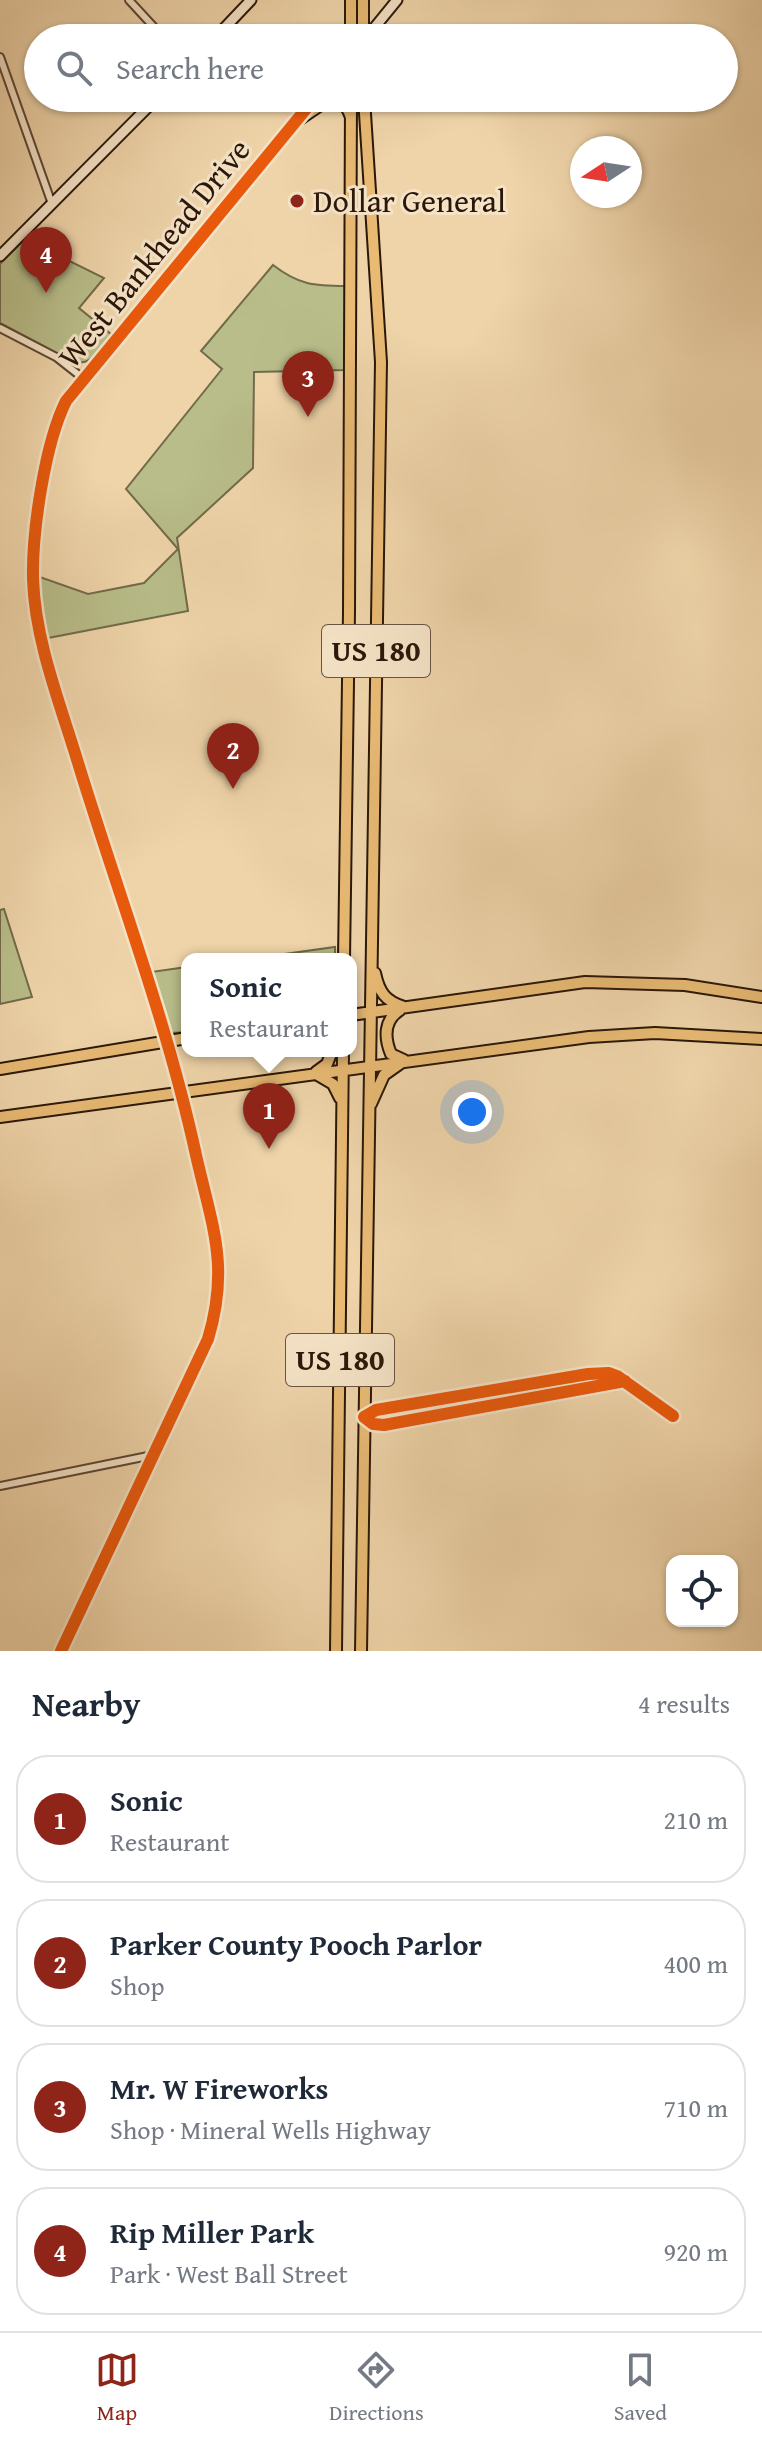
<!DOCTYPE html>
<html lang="en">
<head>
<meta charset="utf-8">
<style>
	:root { --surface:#fff; --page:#f2f2f3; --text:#1f2937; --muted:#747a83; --line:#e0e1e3; --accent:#8f2418 }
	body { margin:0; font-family:"Gentium Book Plus",serif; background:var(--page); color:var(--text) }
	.controls { position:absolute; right:24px; bottom:24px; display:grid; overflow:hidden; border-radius:16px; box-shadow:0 2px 6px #0004 }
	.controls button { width:72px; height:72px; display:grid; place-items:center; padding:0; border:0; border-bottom:2px solid var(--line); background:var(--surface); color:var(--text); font:40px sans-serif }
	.compass { position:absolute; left:570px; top:136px; width:72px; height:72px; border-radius:50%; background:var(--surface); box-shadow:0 2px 6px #0004; rotate:258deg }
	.you { position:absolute; left:472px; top:1112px; width:28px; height:28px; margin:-20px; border:6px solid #fff; border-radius:50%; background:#1a73e8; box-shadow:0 0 0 12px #1a73e833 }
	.badge { display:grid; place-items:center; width:52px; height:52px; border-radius:50%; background:var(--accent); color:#fff; font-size:26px; font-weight:700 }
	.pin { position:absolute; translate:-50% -66px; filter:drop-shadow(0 2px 4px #0008) }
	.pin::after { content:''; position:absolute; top:42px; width:28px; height:24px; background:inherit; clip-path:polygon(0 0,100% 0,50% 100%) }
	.popup { position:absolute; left:181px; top:953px; width:176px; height:104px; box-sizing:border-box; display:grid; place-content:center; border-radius:16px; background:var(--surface); filter:drop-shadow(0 2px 6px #0005); font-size:26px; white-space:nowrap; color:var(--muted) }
	.popup b { font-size:30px; color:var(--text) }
	.popup::after { content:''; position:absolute; left:50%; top:100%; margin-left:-16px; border:16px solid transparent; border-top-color:var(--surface) }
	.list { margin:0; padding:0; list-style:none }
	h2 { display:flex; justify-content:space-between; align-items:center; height:104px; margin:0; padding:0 32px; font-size:34px }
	h2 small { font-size:26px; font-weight:400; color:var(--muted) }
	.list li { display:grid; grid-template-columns:52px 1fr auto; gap:24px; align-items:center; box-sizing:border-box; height:128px; margin:0 16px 16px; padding:0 16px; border:2px solid var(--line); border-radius:32px }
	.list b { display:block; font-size:30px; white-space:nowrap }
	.list p { margin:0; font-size:26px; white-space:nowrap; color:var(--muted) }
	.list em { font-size:26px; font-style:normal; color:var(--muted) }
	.icon { flex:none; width:44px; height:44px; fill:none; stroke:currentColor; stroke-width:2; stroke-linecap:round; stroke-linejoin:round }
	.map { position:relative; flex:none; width:762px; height:1651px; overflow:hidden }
	.search { position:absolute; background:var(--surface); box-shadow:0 2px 6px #0004; left:24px; right:24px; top:24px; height:88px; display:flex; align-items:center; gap:20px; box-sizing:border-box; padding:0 28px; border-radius:44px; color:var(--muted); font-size:30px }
	.sheet { height:680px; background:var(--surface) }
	nav { display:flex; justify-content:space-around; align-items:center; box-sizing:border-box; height:112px; border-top:2px solid var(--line); background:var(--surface); font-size:22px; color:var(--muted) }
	nav a { display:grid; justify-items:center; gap:4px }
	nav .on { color:var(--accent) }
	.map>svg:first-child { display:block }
	.green { fill:#b8bd89; stroke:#726a49; stroke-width:2 }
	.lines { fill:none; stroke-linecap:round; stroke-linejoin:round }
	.street-casing { stroke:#5c4631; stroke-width:10 }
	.secondary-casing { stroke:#2b1709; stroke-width:13 }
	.primary-casing { stroke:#2b1709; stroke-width:14 }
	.street { stroke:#f5e3c7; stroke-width:6 }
	.secondary { stroke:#f5e3c7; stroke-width:9 }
	.primary { stroke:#e8ba74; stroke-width:10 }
	.cycleway-casing { stroke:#f5e3c7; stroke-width:17 }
	.cycleway { stroke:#e8590c; stroke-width:12 }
	.poi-dot { fill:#8f2418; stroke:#f5e3c7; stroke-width:3 }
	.labels { text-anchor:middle; stroke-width:6; stroke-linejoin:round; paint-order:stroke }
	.shield { fill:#f5e3c7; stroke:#685442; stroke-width:2 }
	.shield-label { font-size:30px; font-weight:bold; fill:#2b1709 }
	.poi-label { font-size:32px; fill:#2b1709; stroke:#f5e3c7; text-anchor:start }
	.street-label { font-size:32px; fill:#2b1709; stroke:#f5e3c7 }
</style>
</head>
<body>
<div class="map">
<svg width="762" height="1651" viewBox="0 0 762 1651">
	<rect width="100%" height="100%" fill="#efd4a9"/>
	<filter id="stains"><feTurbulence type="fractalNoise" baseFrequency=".0025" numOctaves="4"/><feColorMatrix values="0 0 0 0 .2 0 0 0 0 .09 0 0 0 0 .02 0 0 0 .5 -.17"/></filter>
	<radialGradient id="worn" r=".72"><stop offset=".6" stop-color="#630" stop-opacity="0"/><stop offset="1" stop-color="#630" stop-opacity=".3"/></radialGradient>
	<path class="green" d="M25,239L104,278L79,308L112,335C100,350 93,366 73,362L0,323V264Z
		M273,265C299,285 314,286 346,286L345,370L254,372L253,468L177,538L188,611L48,638L37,576L88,594L144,583L178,549L126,489L222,369L201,351Z
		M4,909L32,997L0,1004V910Z
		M335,947V959H248Z
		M187,967V1032L171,1033L167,1029L151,972Z"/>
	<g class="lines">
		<defs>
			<path id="street" d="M129,0L164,38
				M0,57L52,204
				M0,328L56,357L84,379
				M625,1381L384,1425L373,1424L364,1417L376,1410L588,1374L609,1373L617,1376L673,1416
				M0,1486L153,1455"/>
			<path id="secondary" d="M215,38L251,0
				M366,38L397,0
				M0,256L157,98
				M61,1651L208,1339C230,1266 212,1226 196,1155C167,1022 119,896 79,766C61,706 35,642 33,579C32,531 45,443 66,401L315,98"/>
			<path id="primary" d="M351,38V0
				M363,38V0
				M294,123L328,100C338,100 347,105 350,115
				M344,959L349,612L351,98
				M375,973C379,992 385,1001 404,1007
				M400,1010C384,1020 384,1037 391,1054L404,1060
				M351,1015L585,982L685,985L762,997
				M0,1069L187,1038
				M316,1072L327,1064L332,1051
				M316,1074L333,1084L340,1098
				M371,1104L384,1075L401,1063
				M0,1117L589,1037L655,1033L762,1039
				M336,1651L343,1051
				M361,1651L381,362L364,98"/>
		</defs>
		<use href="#street" class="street-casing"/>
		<use href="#secondary" class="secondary-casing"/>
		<use href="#primary" class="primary-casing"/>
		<use href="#street" class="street"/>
		<use href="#secondary" class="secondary"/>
		<use href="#primary" class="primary"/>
		<defs>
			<path id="cycleway" d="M625,1381L384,1425L373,1424L364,1417L376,1410L588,1374L609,1373L617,1376L673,1416
				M61,1651L208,1339C230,1266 212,1226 196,1155C167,1022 119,896 79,766C61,706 35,642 33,579C32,531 45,443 66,401L315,98"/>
		</defs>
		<use href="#cycleway" class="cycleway-casing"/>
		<use href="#cycleway" class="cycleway"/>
	</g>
	<circle class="poi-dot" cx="297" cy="201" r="8"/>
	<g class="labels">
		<g class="shield">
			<rect x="322" y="625" width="108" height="52" rx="6"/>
			<rect x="286" y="1334" width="108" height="52" rx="6"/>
		</g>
		<g class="shield-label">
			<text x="376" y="661">US 180</text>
			<text x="340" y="1370">US 180</text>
		</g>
		<g class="poi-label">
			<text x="313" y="212">Dollar General</text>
		</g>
		<g class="street-label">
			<text transform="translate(154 253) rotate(-51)" y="11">West Bankhead Drive</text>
		</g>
	</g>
	<rect width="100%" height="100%" filter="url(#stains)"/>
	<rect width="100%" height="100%" fill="url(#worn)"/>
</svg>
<div class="controls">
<button><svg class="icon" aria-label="locate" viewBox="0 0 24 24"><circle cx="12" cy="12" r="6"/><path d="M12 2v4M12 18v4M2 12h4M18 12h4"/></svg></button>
</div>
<svg class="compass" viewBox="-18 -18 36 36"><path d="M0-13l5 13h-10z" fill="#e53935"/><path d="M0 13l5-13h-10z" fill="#747a83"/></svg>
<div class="you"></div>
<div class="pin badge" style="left:269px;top:1149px">1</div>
<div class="popup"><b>Sonic</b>Restaurant</div>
<div class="pin badge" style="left:233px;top:789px">2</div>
<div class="pin badge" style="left:308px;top:417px">3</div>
<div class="pin badge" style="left:46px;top:293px">4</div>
<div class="search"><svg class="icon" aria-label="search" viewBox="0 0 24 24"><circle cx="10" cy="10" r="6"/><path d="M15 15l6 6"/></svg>Search here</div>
</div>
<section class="sheet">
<h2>Nearby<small>4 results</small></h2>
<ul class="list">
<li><span class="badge">1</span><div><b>Sonic</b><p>Restaurant</p></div><em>210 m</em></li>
<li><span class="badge">2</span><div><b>Parker County Pooch Parlor</b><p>Shop</p></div><em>400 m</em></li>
<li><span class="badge">3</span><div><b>Mr. W Fireworks</b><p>Shop · Mineral Wells Highway</p></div><em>710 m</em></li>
<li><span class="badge">4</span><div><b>Rip Miller Park</b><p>Park · West Ball Street</p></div><em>920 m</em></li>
</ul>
</section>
<nav>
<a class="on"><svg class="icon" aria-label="map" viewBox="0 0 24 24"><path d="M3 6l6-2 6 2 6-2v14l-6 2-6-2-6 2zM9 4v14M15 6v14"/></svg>Map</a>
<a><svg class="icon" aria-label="directions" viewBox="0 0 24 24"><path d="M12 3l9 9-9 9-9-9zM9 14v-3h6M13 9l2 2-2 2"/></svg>Directions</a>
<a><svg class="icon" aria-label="saved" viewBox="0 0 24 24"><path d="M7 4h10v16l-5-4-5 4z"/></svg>Saved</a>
</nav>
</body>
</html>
